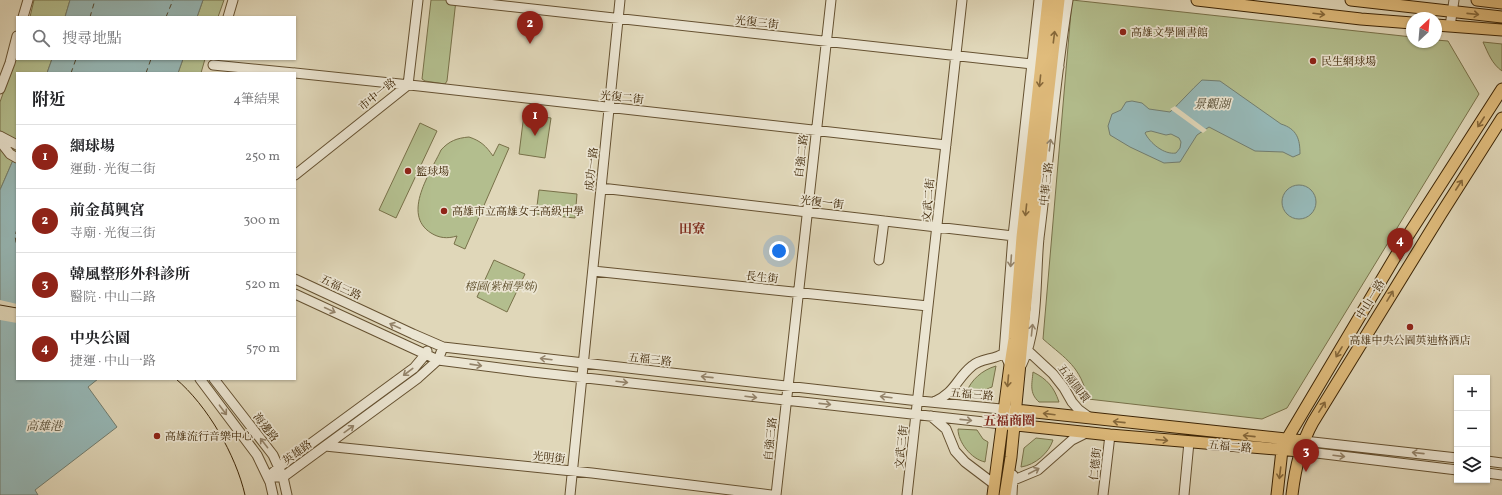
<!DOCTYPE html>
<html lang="zh-TW">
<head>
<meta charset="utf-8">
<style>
	:root { --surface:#fff; --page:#f6f6f6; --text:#202124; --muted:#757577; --line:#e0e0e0; --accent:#8f2418 }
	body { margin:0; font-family:Vollkorn,"Noto Serif TC",serif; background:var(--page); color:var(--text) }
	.controls { position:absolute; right:12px; bottom:12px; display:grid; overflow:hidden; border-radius:0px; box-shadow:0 1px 3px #0004 }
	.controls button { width:36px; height:36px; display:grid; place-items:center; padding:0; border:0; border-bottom:1px solid var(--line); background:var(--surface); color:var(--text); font:20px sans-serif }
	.compass { position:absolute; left:1406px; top:12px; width:36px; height:36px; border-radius:50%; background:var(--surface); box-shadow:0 1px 3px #0004; rotate:26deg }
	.you { position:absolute; left:779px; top:251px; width:14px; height:14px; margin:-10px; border:3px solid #fff; border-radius:50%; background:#1a73e8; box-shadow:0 0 0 6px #1a73e833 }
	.badge { display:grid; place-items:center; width:26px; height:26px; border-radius:50%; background:var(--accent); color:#fff; font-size:13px; font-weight:700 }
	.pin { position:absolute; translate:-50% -33px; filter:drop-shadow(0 1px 2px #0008) }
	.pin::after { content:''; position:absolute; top:21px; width:14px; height:12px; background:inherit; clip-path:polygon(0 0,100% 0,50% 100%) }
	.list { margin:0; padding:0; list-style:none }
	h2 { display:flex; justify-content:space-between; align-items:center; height:52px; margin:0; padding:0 16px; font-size:17px }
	h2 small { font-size:13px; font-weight:400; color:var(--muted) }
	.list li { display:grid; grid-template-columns:26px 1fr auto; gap:12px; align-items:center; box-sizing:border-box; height:64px; padding:0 16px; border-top:1px solid var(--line) }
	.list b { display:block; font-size:15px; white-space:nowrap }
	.list p { margin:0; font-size:13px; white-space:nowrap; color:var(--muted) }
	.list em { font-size:13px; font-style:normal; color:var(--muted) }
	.icon { flex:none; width:22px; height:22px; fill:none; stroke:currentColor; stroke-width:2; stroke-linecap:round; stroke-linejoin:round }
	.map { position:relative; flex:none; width:1502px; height:495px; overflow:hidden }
	.search { position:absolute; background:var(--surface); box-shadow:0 1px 3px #0004; left:16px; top:16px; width:280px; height:44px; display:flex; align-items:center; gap:10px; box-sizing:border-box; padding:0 14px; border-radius:0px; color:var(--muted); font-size:15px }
	.panel { position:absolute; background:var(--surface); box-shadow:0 1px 3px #0004; left:16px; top:72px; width:280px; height:308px; border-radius:0px }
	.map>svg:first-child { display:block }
	.green { fill:#b3be8e; stroke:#787149 }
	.water { fill:#96b8b7; stroke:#727d6f; fill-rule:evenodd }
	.pier { fill:#e0d7b9 }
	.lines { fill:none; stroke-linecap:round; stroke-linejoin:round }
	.ferry { stroke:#524931; stroke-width:1; stroke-dasharray:5 4; stroke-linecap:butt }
	.minor-casing { stroke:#655131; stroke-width:11 }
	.major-casing { stroke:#3c2404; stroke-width:13 }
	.minor { stroke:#ebe5d2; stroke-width:9 }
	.major { stroke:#e0bc7c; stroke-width:11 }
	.tram { stroke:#3c2404; stroke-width:1 }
	.oneway { stroke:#86683a }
	.oneway2 { stroke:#94846b }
	.poi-dot { fill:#8f2418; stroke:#ebe5d2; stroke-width:1.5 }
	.labels { text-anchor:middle; stroke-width:3.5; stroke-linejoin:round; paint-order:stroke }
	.street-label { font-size:11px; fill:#3c2404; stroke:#ebe5d2 }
	.poi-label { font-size:11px; fill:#3c2404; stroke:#ebe5d2; text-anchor:start }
	.park-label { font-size:11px; font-style:italic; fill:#5a4a26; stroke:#ebe5d2 }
	.water-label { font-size:12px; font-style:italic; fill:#524931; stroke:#ebe5d2 }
	.quarter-label { font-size:13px; font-weight:bold; fill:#7a1f14; stroke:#ebe5d2 }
</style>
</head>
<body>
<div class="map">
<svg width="1502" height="495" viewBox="0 0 1502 495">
	<rect width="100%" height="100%" fill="#e0d7b9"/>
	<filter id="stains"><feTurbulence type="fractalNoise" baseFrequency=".005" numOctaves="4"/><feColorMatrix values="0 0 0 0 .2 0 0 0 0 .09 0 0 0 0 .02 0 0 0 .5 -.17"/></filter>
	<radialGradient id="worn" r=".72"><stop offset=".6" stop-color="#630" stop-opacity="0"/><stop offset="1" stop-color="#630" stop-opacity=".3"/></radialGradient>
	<path class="green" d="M34,0H70L65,17H30Z
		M203,0H224L218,17H197Z
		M431,0H456L447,81L445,84L425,81L422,79Z
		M1072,0L1412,37V42H1436V40L1448,41L1479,94L1287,408L1262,419L1088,399C1080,366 1067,360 1043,339Z
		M1483,42L1502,44V71C1492,64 1488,53 1483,42Z
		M17,54V59H52L47,73H17V151L0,190V102Z
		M183,59H205L201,73H178Z
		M524,114L551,118L545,158L519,154Z
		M420,123L437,131L396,218L379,210Z
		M469,137C481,141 486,146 493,156L499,144L509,148L465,249L454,244L457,236C447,239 439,238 431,233C401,214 431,172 441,150C449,141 457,138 469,137Z
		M539,190L577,194L575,218L536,214Z
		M494,260L525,274L507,312L477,297Z
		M996,366L992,387L987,389L982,395L966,393C971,380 982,370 996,366Z
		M1033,372C1047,379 1054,387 1059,402H1039C1029,393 1032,384 1033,372Z
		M958,429L977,430L983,439L988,442L985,462C971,459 958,442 958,429Z
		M1036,438L1053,440C1049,453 1035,465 1021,467L1024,448Z"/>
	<path class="water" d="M70,0H203L197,17H65Z
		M52,59H183L178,73H47Z
		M1202,80L1220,81L1281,124C1297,129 1300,139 1300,154L1293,157L1283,152L1255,151L1209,127L1197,135L1180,162L1164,163L1130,147L1110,135L1108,126L1112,114L1121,110L1126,102L1132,101L1142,103L1149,109L1170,112C1181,102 1191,90 1202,80ZM1151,131L1166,135L1171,134L1179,138L1181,142L1180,148L1176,153C1164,155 1150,143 1145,133L1146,132Z
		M17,151V379H98L88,387L117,427L35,490L38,495H0V190Z
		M1282 202a17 17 0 1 1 34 0a17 17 0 1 1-34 0Z"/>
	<path class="pier" d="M1175,106L1207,130L1203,133L1170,109Z
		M0,300L17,304V323L0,320Z"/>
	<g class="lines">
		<path class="ferry" d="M90,17L95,0
			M166,17L173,0
			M71,73L76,59
			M146,73L151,59
			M17,229L15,236L17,248"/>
		<defs>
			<path id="minor" d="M451,0L1059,67
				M23,17L28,0
				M228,17L233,0
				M1450,26L1454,0
				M213,65L294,73
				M295,73L419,86L946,145
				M0,89L10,63L17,36
				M0,136L17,145
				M0,141L10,154L17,158
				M295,175L408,85L418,0
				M601,188L1039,239
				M879,260L884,221
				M593,271L928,306
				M295,279L413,334L443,347L910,400L1011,410
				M295,294L438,360L532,372L1002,424
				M1025,348L1053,374L1064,388L1072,402L1079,410L1090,418
				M1022,364C1039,328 1035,278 1039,238C1049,159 1055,79 1068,0
				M1010,365L1004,353L1013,236L1039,0
				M200,379L257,455L270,482L273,495
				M214,379L273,455L283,477L287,495
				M934,402C956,392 956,379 972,366C981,358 995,360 1004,353
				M931,416L946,429L955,451L965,462L994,484
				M1304,441L1457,458
				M325,446L592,473L771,495
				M1300,451L1457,470
				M1487,461L1502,463
				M1487,473L1502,475
				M268,477H283L418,378L438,360L443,347
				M268,477L279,467L414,368L425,355L427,351
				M1014,480L1038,470L1072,440L1088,432
				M570,495L620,0
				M776,495L831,0
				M907,495L962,0
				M1012,495L1013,475
				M1103,495L1110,435
				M1184,495L1189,442"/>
			<path id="major" d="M1197,0L1361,19L1412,23
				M1351,0L1502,17
				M1477,0L1502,3
				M1436,25L1502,30
				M1016,410L1304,441
				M1007,424L1110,435L1300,451
				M993,495L1010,365L1014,339L1022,237L1048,0
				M1005,495L1011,457L1032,238L1059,0
				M1277,495L1282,450L1287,439L1407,237L1502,89
				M1292,495C1295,469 1300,445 1313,422L1441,214L1502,118"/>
		</defs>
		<use href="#minor" class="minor-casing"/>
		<use href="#major" class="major-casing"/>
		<use href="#minor" class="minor"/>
		<use href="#major" class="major"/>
		<path class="tram" d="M0,305L17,308
			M176,379C207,405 236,455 245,495"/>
	</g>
	<defs><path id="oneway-shaft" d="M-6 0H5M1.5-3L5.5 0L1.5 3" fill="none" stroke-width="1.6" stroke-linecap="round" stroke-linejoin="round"/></defs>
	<g class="oneway">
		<use href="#oneway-shaft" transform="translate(1319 14) rotate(7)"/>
		<use href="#oneway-shaft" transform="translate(1473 14) rotate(6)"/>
		<use href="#oneway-shaft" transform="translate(1054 37) rotate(-83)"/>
		<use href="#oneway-shaft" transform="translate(1040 81) rotate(96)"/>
		<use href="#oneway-shaft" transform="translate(1481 122) rotate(123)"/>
		<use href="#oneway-shaft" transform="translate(1459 185) rotate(-57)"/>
		<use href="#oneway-shaft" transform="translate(1026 210) rotate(96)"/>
		<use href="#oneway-shaft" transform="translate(1390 296) rotate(-59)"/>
		<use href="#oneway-shaft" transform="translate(1339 352) rotate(121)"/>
		<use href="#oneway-shaft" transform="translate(1008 381) rotate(95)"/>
		<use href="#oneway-shaft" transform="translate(1322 407) rotate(-58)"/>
		<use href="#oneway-shaft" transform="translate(1049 414) rotate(-173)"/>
		<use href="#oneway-shaft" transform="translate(1119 422) rotate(-174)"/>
		<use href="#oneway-shaft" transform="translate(1249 436) rotate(-174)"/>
		<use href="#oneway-shaft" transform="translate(1162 440) rotate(5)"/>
		<use href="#oneway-shaft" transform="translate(1280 473) rotate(97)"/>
	</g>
	<g class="oneway2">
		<use href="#oneway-shaft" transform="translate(1050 145) rotate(-83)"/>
		<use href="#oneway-shaft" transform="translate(1011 261) rotate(94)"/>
		<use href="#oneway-shaft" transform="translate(330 310) rotate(25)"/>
		<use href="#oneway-shaft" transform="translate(395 326) rotate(-155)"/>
		<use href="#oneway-shaft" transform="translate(1032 330) rotate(-84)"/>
		<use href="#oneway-shaft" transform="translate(546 359) rotate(-173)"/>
		<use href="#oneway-shaft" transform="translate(476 365) rotate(8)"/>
		<use href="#oneway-shaft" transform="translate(408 372) rotate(143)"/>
		<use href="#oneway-shaft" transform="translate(707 377) rotate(-174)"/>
		<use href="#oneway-shaft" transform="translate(622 382) rotate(7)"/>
		<use href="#oneway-shaft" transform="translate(751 397) rotate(7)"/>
		<use href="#oneway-shaft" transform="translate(886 397) rotate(-173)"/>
		<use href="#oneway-shaft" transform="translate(825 404) rotate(6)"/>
		<use href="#oneway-shaft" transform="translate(223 410) rotate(53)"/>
		<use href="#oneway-shaft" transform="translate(966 420) rotate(6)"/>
		<use href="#oneway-shaft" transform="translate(349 429) rotate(-36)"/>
		<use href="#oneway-shaft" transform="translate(264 443) rotate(-128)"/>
		<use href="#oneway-shaft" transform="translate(1418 453) rotate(-174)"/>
		<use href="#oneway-shaft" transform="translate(1339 456) rotate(7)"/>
		<use href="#oneway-shaft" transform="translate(1034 471) rotate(-28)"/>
	</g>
	<g class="poi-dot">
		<circle cx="1123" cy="32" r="4"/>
		<circle cx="1313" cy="61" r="4"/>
		<circle cx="408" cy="171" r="4"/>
		<circle cx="444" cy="211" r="4"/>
		<circle cx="1410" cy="327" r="4"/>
		<circle cx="157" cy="436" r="4"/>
	</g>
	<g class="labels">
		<g class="street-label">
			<text transform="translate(757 22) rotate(6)" y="4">光復三街</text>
			<text transform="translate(377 94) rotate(-39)" y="4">市中一路</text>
			<text transform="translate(622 97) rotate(6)" y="4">光復二街</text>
			<text transform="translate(801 156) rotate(-83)" y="4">自強二路</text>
			<text transform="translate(591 169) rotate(-84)" y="4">成功一路</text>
			<text transform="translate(1046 184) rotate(-83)" y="4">中華三路</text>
			<text transform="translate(928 200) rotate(-85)" y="4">文武二街</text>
			<text transform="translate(822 202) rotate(7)" y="4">光復一街</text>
			<text transform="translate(762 277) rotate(6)" y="4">長生街</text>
			<text transform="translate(341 287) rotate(25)" y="4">五福三路</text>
			<text transform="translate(1370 299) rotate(-59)" y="4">中山一路</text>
			<text transform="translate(650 359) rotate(6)" y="4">五福三路</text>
			<text transform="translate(1074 383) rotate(53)" y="4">五福圓環</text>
			<text transform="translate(972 394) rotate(5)" y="4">五福三路</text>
			<text transform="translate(266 427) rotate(52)" y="4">海邊路</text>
			<text transform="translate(770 439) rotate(-84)" y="4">自強三路</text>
			<text transform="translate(1230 446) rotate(5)" y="4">五福二路</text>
			<text transform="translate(901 447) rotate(-84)" y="4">文武三街</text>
			<text transform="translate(297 452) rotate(-36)" y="4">英雄路</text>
			<text transform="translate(549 457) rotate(6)" y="4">光明街</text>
			<text transform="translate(1095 464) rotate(-84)" y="4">仁德街</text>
		</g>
		<g class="poi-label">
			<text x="1131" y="36">高雄文學圖書館</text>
			<text x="1321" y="65">民生網球場</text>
			<text x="416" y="175">籃球場</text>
			<text x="452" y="215">高雄市立高雄女子高級中學</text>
			<text x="1410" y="344" text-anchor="middle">高雄中央公園英迪格酒店</text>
			<text x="165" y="440">高雄流行音樂中心</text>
		</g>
		<g class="park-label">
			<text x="501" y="290">榕園(紫槓學姊)</text>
		</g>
		<g class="water-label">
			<text x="1212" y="108">景觀湖</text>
			<text x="44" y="430">高雄港</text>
		</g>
		<g class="quarter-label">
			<text x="692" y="233">田寮</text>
			<text x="1009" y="425">五福商圈</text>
		</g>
	</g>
	<rect width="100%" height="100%" filter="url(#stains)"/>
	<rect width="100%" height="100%" fill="url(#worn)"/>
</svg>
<div class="controls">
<button>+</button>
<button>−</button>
<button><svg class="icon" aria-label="layers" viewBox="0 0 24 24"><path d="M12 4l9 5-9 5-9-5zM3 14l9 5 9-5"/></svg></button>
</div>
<svg class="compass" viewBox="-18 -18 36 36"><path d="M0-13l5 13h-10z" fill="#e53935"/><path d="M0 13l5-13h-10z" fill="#757577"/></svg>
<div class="you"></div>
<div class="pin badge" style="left:535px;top:136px">1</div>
<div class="pin badge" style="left:530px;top:44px">2</div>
<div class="pin badge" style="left:1306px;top:472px">3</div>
<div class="pin badge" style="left:1400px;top:261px">4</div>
<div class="search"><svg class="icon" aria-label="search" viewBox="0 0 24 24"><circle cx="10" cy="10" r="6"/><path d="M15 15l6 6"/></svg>搜尋地點</div>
<section class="panel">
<h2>附近<small>4筆結果</small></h2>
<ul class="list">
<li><span class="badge">1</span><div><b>網球場</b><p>運動 · 光復二街</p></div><em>250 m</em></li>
<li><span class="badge">2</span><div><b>前金萬興宮</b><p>寺廟 · 光復三街</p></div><em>300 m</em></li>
<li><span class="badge">3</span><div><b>韓風整形外科診所</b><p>醫院 · 中山二路</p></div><em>520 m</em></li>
<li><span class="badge">4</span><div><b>中央公園</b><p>捷運 · 中山一路</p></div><em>570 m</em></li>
</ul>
</section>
</div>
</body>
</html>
